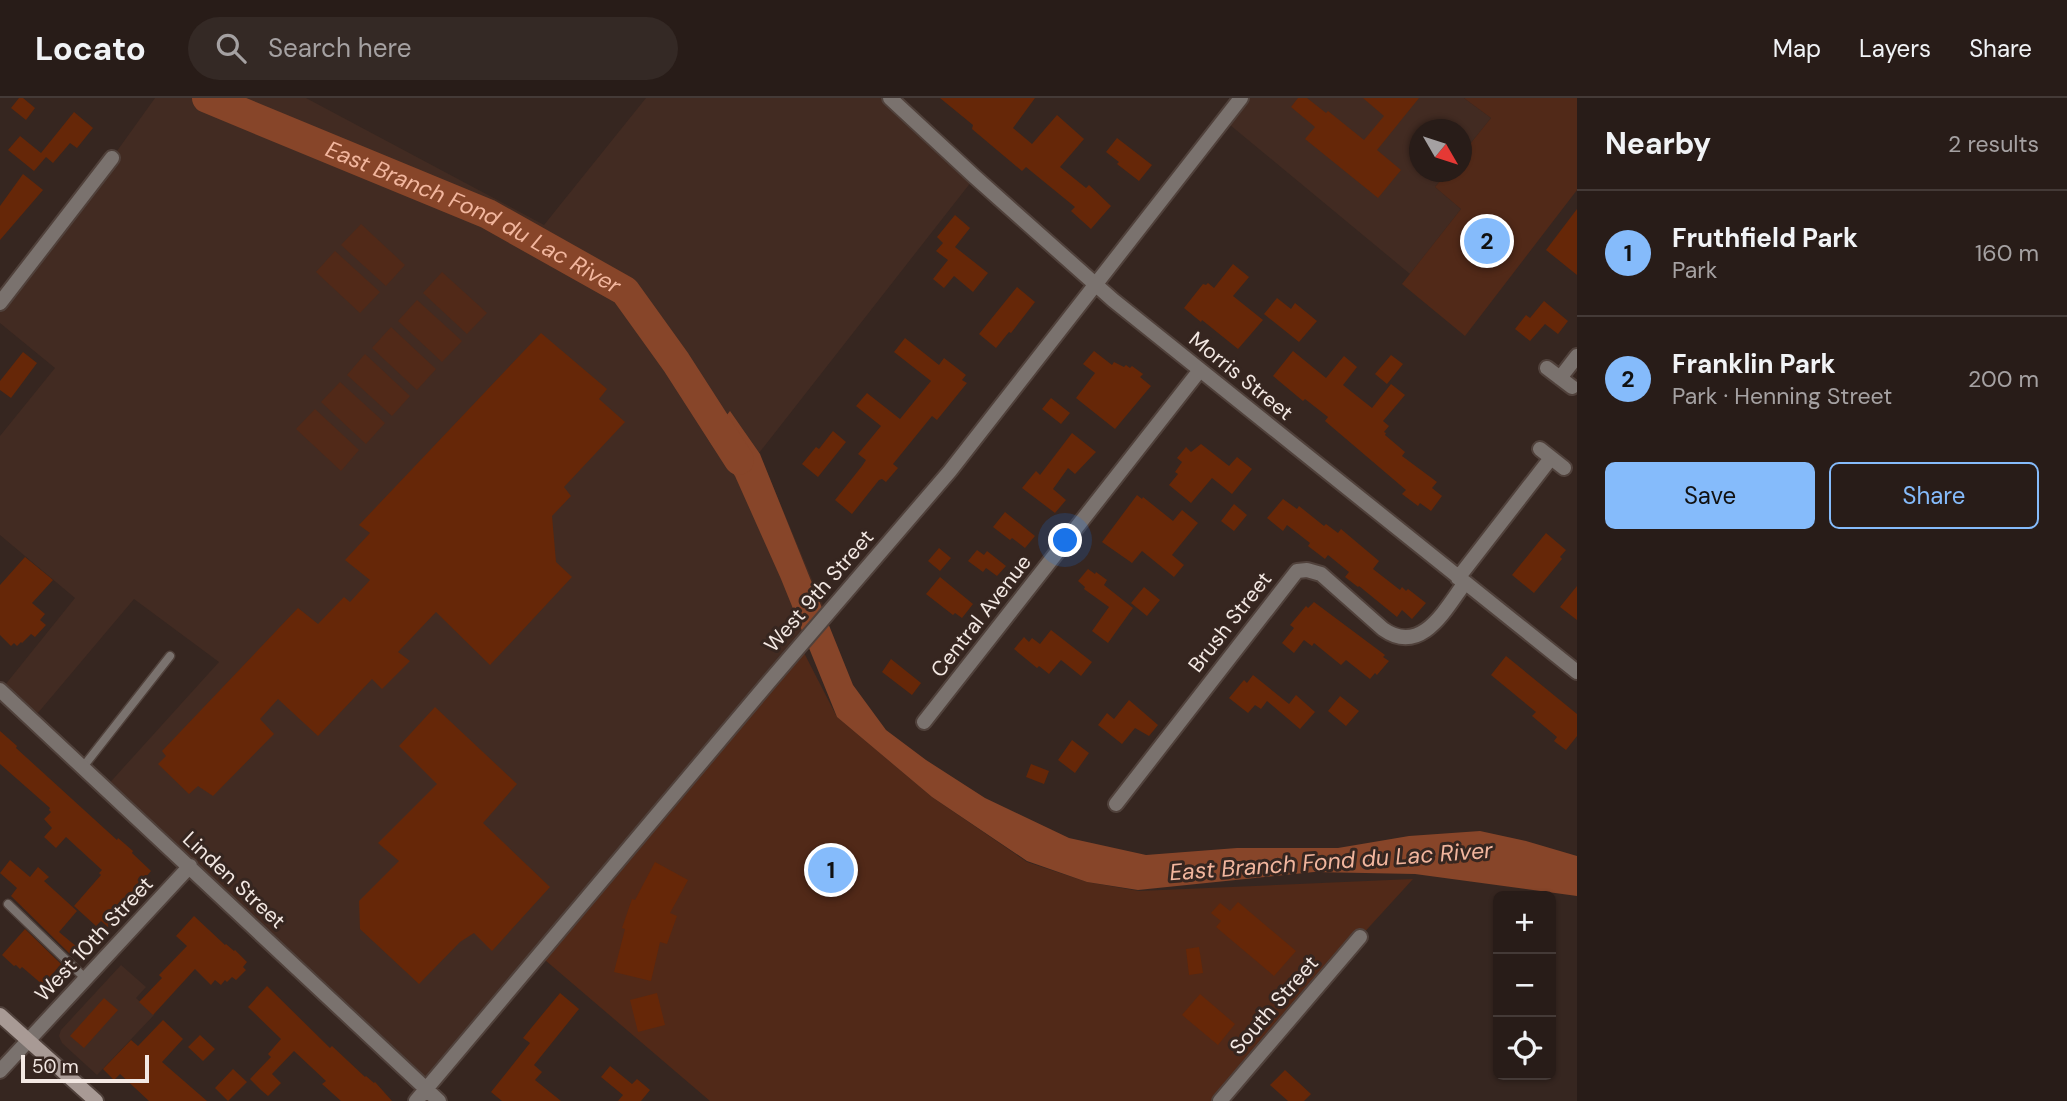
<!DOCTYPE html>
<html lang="en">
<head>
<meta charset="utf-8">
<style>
	:root { --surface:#281c18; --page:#342925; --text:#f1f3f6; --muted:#a5a1a2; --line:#443a37; --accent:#85bbfb }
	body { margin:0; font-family:"DM Sans",sans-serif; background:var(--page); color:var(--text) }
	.controls { position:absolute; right:21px; bottom:21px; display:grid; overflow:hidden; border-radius:10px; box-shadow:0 2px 5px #0004 }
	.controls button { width:63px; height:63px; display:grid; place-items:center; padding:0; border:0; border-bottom:2px solid var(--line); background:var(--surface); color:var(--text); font:35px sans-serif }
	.compass { position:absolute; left:1409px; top:21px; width:63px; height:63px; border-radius:50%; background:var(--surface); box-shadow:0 2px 5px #0004; rotate:129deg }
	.scale { position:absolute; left:21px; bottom:18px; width:128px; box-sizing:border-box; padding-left:7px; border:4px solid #f3e8e3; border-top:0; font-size:19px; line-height:24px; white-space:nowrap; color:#f3e8e3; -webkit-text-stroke:5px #362620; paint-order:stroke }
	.you { position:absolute; left:1066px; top:443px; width:24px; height:24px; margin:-18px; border:5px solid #fff; border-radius:50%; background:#1a73e8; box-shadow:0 0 0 10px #1a73e833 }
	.badge { display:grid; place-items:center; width:46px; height:46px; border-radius:50%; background:var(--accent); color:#111; font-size:23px; font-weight:700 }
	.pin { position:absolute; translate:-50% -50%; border:4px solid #fff; box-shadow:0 2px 7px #0006 }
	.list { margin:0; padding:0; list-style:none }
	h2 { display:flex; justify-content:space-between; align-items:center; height:91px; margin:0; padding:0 28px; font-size:30px }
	h2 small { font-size:23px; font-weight:400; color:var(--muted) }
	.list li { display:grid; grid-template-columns:46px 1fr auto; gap:21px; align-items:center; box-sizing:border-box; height:126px; padding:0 28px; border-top:2px solid var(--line) }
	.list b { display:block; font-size:26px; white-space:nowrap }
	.list p { margin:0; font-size:23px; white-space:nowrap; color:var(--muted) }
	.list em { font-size:23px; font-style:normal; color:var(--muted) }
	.actions { display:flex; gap:14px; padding:21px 28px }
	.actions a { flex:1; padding:16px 0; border:2px solid var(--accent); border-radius:10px; text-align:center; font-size:24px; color:var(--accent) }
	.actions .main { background:var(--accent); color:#111 }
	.icon { flex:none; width:38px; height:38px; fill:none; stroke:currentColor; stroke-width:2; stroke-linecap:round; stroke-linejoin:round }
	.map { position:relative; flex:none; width:1577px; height:1003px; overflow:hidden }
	header { display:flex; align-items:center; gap:42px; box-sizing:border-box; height:98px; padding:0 35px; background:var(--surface); border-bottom:2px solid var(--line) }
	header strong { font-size:33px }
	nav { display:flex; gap:38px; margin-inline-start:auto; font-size:24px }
	.search { width:490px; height:63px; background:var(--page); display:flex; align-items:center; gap:18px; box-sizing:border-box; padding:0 24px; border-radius:38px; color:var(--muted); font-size:26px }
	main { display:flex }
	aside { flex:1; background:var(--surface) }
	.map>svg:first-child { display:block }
	.built { fill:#422b22 }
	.green { fill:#512918 }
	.water { fill:#874529 }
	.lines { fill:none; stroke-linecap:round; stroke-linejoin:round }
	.river { stroke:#874529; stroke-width:30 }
	.building { fill:#662708 }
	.lane-casing { stroke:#50413b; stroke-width:11 }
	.street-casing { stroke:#50413b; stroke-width:18 }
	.secondary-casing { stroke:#50413b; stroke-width:18 }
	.lane { stroke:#7a726e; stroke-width:8 }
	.street { stroke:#7a726e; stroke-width:14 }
	.secondary { stroke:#a89a95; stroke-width:14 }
	.labels { text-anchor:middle; stroke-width:6; stroke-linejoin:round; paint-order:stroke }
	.street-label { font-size:21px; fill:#f3e8e3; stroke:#362620 }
	.water-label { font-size:23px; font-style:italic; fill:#f2b69e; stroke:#362620 }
</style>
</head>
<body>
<header>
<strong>Locato</strong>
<div class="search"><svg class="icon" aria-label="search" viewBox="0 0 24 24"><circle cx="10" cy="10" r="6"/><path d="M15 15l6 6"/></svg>Search here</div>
<nav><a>Map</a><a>Layers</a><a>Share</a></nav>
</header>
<main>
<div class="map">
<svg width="1577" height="1003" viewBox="0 0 1577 1003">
	<rect width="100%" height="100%" fill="#362620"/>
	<path class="built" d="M155,0H306L544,127L646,0H890L975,79L759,355L827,517L426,992L105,690L219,564L134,501L32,622L1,592L75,500L0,437V338L55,270L0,225V205L112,60Z
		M1241,0H1464L1491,20L1462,56V32H1420V74H1448L1435,89L1461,111L1410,176L1224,22Z
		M121,867L146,889L136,900L154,917L97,977L62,945L59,938L61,932Z"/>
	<path class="green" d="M1464,0H1577V92L1465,238L1402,186L1461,111L1435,89L1448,74H1462V56L1491,20Z
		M361,126L405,167L386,188L341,147Z
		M335,153L380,194L360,215L316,174Z
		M442,174L487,215L467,236L423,195Z
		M417,202L462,243L442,264L398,223Z
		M391,229L436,271L417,292L372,250Z
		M365,256L410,298L392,318L347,277Z
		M340,284L385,325L366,346L321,304Z
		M315,311L359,352L341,373L296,331Z
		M800,547L837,619L932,699L1027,764L1087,784L1139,793L1413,781L1360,839L1220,1003H710L538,856Z"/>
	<path class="water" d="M730,313L760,356L853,587L886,632L926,662L985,700L1069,740L1146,757L1237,750H1338L1409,738L1480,733L1526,743L1577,758V798L1415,776L1314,774L1138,792L1087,784L1027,763L932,699L837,619L781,481L735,378L708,341Z"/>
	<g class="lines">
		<path class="river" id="s1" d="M207,0L488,116L625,193L676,264L739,362"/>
	</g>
	<path class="building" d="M19,0H23L35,10L26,22L11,10Z
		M940,0H1035L1013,30L1032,46L1057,17L1084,41L1060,69L1086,90L1089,87L1111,108L1091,131L1071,113L1075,109L1026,69L1022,73L972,31L973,27Z
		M1298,0H1307L1326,15L1328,13L1364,42L1384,18L1363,0H1419L1377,52L1401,72L1378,100L1305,41L1315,29L1291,9Z
		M74,14L93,30L77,50L70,45L53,65L46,59L34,73L8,52L20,38L41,55Z
		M1117,40L1152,67L1139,83L1117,66L1119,64L1106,54Z
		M23,76L43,92L0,142V108Z
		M1577,111V177L1546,152Z
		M955,117L970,130L955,149L988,175L973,194L954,178L944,190L933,181L948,162L936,153L943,145L937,139Z
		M1233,166L1249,179L1233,198L1263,222L1238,251L1202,222L1201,224L1184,210L1203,186L1206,187L1208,185L1214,190Z
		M1017,189L1035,204L1011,235L1009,234L996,250L979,236Z
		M1277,200L1291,211L1295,205L1317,223L1299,244L1264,216Z
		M1544,203L1568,223L1558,236L1545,226L1530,243L1515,231L1526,217L1530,220Z
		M541,235L607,291L599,301L625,324L564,389L571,398L552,418L556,464L572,479L490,567L436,514L398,554L410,563L382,591L372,581L318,638L278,601L260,621L274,636L213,698L198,688L189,696L158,666L166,658L162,653L298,510L318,526L344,499L350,504L370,482L345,462L370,435L359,427Z
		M905,240L939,267L944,260L966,277L962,282L967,285L937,322L932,318L893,366L898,370L886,384L882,381L879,382L852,416L835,402L862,368L866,362L858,356L881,328L856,308L867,295L900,321L931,283L894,254Z
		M1094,253L1112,267L1114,264L1124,269L1126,267L1130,270L1132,268L1143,276L1140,279L1151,288L1115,331L1076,300L1095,275L1083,266Z
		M1293,253L1326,280L1344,258L1357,269L1343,287L1372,310L1391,286L1405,297L1383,323L1389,328L1384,334L1386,335L1385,337L1405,354L1402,358L1437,384L1432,390L1442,398L1431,413L1420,405L1418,408L1402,396L1406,392L1325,323L1328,319L1305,301L1303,303L1273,278Z
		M23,254L37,265L11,300L0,292V283Z
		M1391,257L1403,266L1387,286L1375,276Z
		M1051,300L1070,315L1061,326L1042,311Z
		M833,333L846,344L818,379L802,366L816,349L819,351Z
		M1072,335L1096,354L1075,376L1068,370L1053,391L1066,402L1055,415L1022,390L1036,373L1040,377Z
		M1201,346L1229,368L1237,359L1252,371L1232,396L1212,380L1191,405L1169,387L1178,376L1175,374L1182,364L1177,360L1186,349L1191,354Z
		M1137,397L1142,401L1143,399L1173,423L1182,412L1198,425L1172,457L1184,467L1174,479L1142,453L1132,465L1102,444Z
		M1283,401L1297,411L1299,408L1324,428L1326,426L1338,435L1341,431L1379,463L1373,471L1400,492L1402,489L1406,493L1408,491L1426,505L1412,521L1402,512L1397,519L1359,488L1358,489L1345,479L1349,474L1328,457L1325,461L1308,448L1310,445L1287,427L1283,433L1267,420Z
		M1234,406L1247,417L1234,433L1221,423Z
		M1005,414L1035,438L1025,450L1012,440L1010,442L993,429Z
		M1546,435L1566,452L1560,459L1562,461L1534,495L1512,477Z
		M939,450L951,460L940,473L928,463Z
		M977,452L984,457L987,453L1006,468L997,478L986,470L983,474L968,463Z
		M25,459L53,482L32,505L45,516L40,522L46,527L35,539L31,536L22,545L21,544L17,548L14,545L11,548L0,537V487Z
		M1088,471L1095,476L1096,474L1107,482L1104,487L1133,510L1108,545L1092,533L1109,509L1084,491L1085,489L1078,483Z
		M940,479L973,506L962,520L955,515L953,517L926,496Z
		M1577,488V522L1560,509Z
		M1144,489L1160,502L1147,518L1131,505Z
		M1314,504L1385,557L1383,559L1389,563L1377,577L1375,575L1370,581L1346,562L1341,567L1314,545L1312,548L1304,542L1294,555L1282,545L1294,530L1290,527L1306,508L1308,510Z
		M1051,532L1092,564L1081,578L1061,562L1049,576L1039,568L1037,570L1014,551L1024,539L1029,544L1032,540L1040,546Z
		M1506,558L1577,616V638L1566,652L1554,643L1557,639L1532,618L1536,614L1491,577Z
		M891,561L921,585L912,597L882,574Z
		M1253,577L1289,606L1296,597L1315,614L1300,631L1267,603L1261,611L1255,607L1248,615L1229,600L1244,582L1247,585Z
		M1340,598L1359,613L1346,628L1328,613Z
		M1129,602L1158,627L1149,638L1135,630L1122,646L1098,627L1107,615L1114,621Z
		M435,609L517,686L483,725L550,789L492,853L474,835L460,844L419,886L360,831L359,803L399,763L378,745L437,686L399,648Z
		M0,633L17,648L16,650L117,742L118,740L133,753L132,755L151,773L115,814L119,817L108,829L101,823L96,828L74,808L101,777L99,775L102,772L66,739L56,750L44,739L52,730L44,721L51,714L49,712L50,710L0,666Z
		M1072,642L1089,655L1075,675L1058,662Z
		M1031,666L1049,673L1044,686L1026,679Z
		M10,762L30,779L38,769L49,779L44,783L77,813L59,834L77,849L70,856L11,798L17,790L0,775Z
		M655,764L688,782L670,815L677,818L667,846L660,844L651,883L614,874L625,831L622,830L632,801L635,802Z
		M1238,804L1296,853L1274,878L1216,829L1221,823L1211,815L1220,805L1230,813Z
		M194,818L225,847L226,846L234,853L235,852L247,864L243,869L246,872L236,882L232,879L227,884L225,882L221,887L215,882L211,887L195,871L153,917L139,904L162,880L159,877L187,848L176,838Z
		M25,831L61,866L43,887L22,869L20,871L16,867L14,868L2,857Z
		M1199,849L1203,875L1189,877L1186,851Z
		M267,888L330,950L332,948L365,979L366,978L374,985L375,984L392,1003H341L322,986L326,983L294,953L272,976L281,985L268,998L261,992L250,981L271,959L268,956L281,941L248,909Z
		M560,895L579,911L534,967L542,974L535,982L561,1003H502L491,994L530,945L523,940Z
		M657,895L665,927L638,934L630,902Z
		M1200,896L1235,926L1218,947L1182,917Z
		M104,900L118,912L84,950L70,938Z
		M163,922L183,941L162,964L207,1003H149L120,976L114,982L103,971L131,942L138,948Z
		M200,937L215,951L203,963L188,949Z
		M610,968L632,986L637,981L650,992L641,1003H618L623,997L601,979Z
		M233,971L247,984L228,1003L215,990Z
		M1285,972L1311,996L1304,1003H1288L1270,987Z"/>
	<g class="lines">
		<defs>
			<path id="lane" d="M83,669L170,558
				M8,806L86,881"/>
			<path id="street" d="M890,0L975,79L1113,202L1577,574
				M0,205L112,60
				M1547,270L1572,289
				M1560,280L1577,258
				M1540,351L1564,370
				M1458,480L1551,360
				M0,592L439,1003
				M924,624L1200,272
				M1116,706L1297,473L1307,472L1321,476L1383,531C1421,558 1445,512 1464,486
				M0,973L190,768
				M416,1003L768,585L950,373L1241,0
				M1220,1003L1360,839"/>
			<path id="secondary" d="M0,917L96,1003"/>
		</defs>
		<use href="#lane" class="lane-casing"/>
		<use href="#street" class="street-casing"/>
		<use href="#secondary" class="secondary-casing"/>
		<use href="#lane" class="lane"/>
		<use href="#street" class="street"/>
		<use href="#secondary" class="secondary"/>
	</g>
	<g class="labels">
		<g class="street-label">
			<text transform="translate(1241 278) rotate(39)" y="7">Morris Street</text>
			<text transform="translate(819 493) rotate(-49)" y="7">West 9th Street</text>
			<text transform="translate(981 518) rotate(-52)" y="7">Central Avenue</text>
			<text transform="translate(1230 524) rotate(-52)" y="7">Brush Street</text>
			<text transform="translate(234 782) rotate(43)" y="7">Linden Street</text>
			<text transform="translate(94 841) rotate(-47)" y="7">West 10th Street</text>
			<text transform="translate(1274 907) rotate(-49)" y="7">South Street</text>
		</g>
		<g class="water-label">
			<text dy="8" stroke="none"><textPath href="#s1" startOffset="292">East Branch Fond du Lac River</textPath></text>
			<text transform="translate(1331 763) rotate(-4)" y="8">East Branch Fond du Lac River</text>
		</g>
	</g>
</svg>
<div class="controls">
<button>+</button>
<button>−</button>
<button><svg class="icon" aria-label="locate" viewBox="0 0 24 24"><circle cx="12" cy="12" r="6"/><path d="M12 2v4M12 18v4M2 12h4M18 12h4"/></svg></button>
</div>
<svg class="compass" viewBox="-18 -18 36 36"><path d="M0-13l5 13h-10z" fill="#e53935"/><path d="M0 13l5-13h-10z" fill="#a5a1a2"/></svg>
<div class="scale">50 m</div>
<div class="you"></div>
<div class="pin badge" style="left:831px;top:772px">1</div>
<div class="pin badge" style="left:1487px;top:143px">2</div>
</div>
<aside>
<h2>Nearby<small>2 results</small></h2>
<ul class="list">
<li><span class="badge">1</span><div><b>Fruthfield Park</b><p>Park</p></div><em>160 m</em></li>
<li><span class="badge">2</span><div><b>Franklin Park</b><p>Park · Henning Street</p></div><em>200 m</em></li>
</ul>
<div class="actions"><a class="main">Save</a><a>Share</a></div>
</aside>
</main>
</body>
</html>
